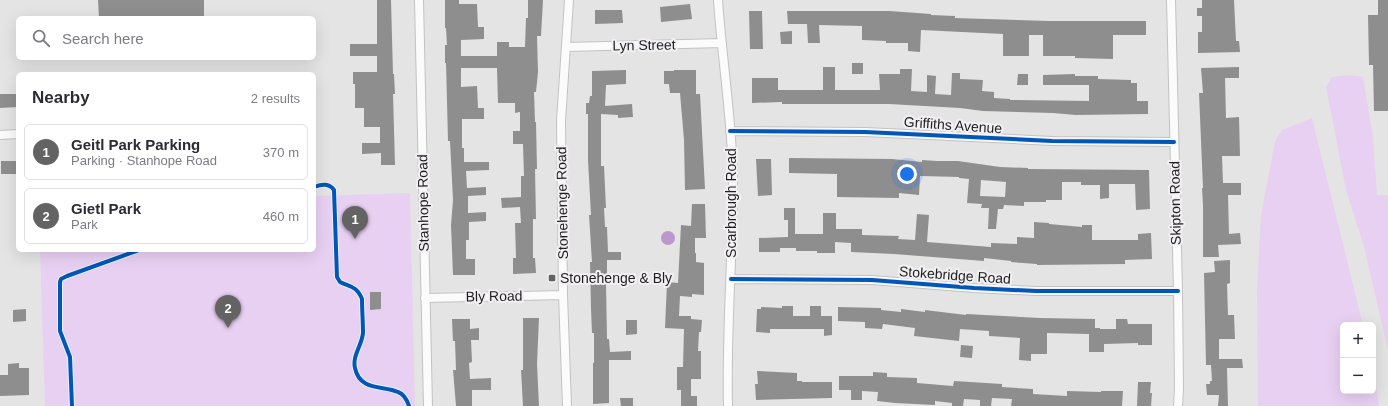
<!DOCTYPE html>
<html lang="en">
<head>
<meta charset="utf-8">
<style>
	:root { --surface:#fff; --page:#f7f7f7; --text:#2b2b33; --muted:#7c7c81; --line:#e1e1e2; --accent:#646364 }
	body { margin:0; font-family:Arial,sans-serif; background:var(--page); color:var(--text) }
	.controls { position:absolute; right:12px; bottom:12px; display:grid; overflow:hidden; border-radius:6px; box-shadow:0 4px 16px #0002 }
	.controls button { width:36px; height:36px; display:grid; place-items:center; padding:0; border:0; border-bottom:1px solid var(--line); background:var(--surface); color:var(--text); font:20px sans-serif }
	.you { position:absolute; left:907px; top:174px; width:14px; height:14px; margin:-10px; border:3px solid #fff; border-radius:50%; background:#1a73e8; box-shadow:0 0 0 6px #1a73e833 }
	.badge { display:grid; place-items:center; width:26px; height:26px; border-radius:50%; background:var(--accent); color:#fff; font-size:13px; font-weight:700 }
	.pin { position:absolute; translate:-50% -33px; filter:drop-shadow(0 1px 2px #0008) }
	.pin::after { content:''; position:absolute; top:21px; width:14px; height:12px; background:inherit; clip-path:polygon(0 0,100% 0,50% 100%) }
	.list { margin:0; padding:0; list-style:none }
	h2 { display:flex; justify-content:space-between; align-items:center; height:52px; margin:0; padding:0 16px; font-size:17px }
	h2 small { font-size:13px; font-weight:400; color:var(--muted) }
	.list li { display:grid; grid-template-columns:26px 1fr auto; gap:12px; align-items:center; box-sizing:border-box; height:56px; margin:0 8px 8px; padding:0 8px; border:1px solid var(--line); border-radius:6px }
	.list b { display:block; font-size:15px; white-space:nowrap }
	.list p { margin:0; font-size:13px; white-space:nowrap; color:var(--muted) }
	.list em { font-size:13px; font-style:normal; color:var(--muted) }
	.icon { flex:none; width:22px; height:22px; fill:none; stroke:currentColor; stroke-width:2; stroke-linecap:round; stroke-linejoin:round }
	.map { position:relative; flex:none; width:1388px; height:406px; overflow:hidden }
	.search { position:absolute; background:var(--surface); box-shadow:0 4px 16px #0002; left:16px; top:16px; width:300px; height:44px; display:flex; align-items:center; gap:10px; box-sizing:border-box; padding:0 14px; border-radius:6px; color:var(--muted); font-size:15px }
	.panel { position:absolute; background:var(--surface); box-shadow:0 4px 16px #0002; left:16px; top:72px; width:300px; height:180px; border-radius:6px }
	.map>svg:first-child { display:block }
	.green { fill:#e8d0f2 }
	.water { fill:#bc98ca }
	.building { fill:#8f8e8f; fill-rule:evenodd }
	.lines { fill:none; stroke-linecap:round; stroke-linejoin:round }
	.street-casing { stroke:#c3c2c3; stroke-width:10 }
	.street { stroke:#fbfbfb; stroke-width:8 }
	.cycleway-casing { stroke:#f2f0f3; stroke-width:6 }
	.cycleway { stroke:#0057b8; stroke-width:4 }
	.poi-dot { fill:#646364; stroke:#f2f0f3; stroke-width:1.5 }
	.labels { text-anchor:middle; stroke-width:4; stroke-linejoin:round; paint-order:stroke }
	.street-label { font-size:14px; fill:#1f1e1f; stroke:#f2f0f3 }
	.poi-label { font-size:14px; fill:#1f1e1f; stroke:#f2f0f3; text-anchor:start }
</style>
</head>
<body>
<div class="map">
<svg width="1388" height="406" viewBox="0 0 1388 406">
	<rect width="100%" height="100%" fill="#e5e4e5"/>
	<path class="green" d="M1349,75L1363,77L1373,137L1377,195H1388V350L1364,247L1346,190L1326,87L1332,77Z
		M1312,118L1363,325H1343V391H1373V364L1379,406H1258L1257,291L1261,215L1275,141L1282,130Z
		M410,193L415,406H45L40,250H314V196Z"/>
	<path class="water" d="M661 238a7 7 0 1 1 14 0a7 7 0 1 1-14 0Z"/>
	<path class="building" d="M98,0H204V18H99Z
		M377,0H391L393,74H394L395,94H393L395,165H381V153L362,154V143H380V127H364V108H355V84H353V72H377V56H350V44H377Z
		M445,0H459V4H477L478,27H484V39L461,40V56H497V42H509V47H525L526,18H528V0H543L541,36H537L538,72L536,92H534L535,122H536L537,169H535L536,219H533V258H535L536,273L513,274V258H516L515,223H521L520,207L502,208L501,198L521,197V176H524L523,144H513V131H520V112L515,113V103H498L497,68H461V87L477,86L478,108H484V119H462V148H464V162H489V170L466,171L467,188L486,187V195L468,196V213L486,212V221L469,222V240H466V259H475V275H453L451,225L453,200L450,141H448L446,63H445V45H447L446,28H445Z
		M1202,0H1234L1236,41H1239L1240,52L1198,53V32H1202V16H1197V8H1202Z
		M1378,0H1388V111H1374L1373,65H1369L1368,15H1378Z
		M690,4L692,19L661,22L660,7Z
		M595,10H622L623,23L595,24Z
		M749,11H762L763,49H750Z
		M787,11H889L931,14V15L955,16V18L1049,21H1146V35H1113V59L1075,58V56H1043V35H1029V56H1003V34L921,30L920,52L908,51V43H886V41L862,40V26L819,25L820,43H808L807,24H788Z
		M792,31V44H781L780,32Z
		M852,63H863V74H852Z
		M823,67H835V90H880L879,74H900V69H912L911,91L927,92V75L936,76L935,94L951,95L952,73H960V79L983,80L982,91L994,92V98L1010,99V100L1089,101V85H1043V75L1075,74V76H1098V79L1131,80V83H1137V101H1148V114L1076,115L1053,113L983,111L960,108L889,104H782V102L752,103V78H778V90H823Z
		M1239,67V78H1225L1226,118L1239,117L1240,156H1222L1223,183H1241V195H1228L1229,234L1240,233L1241,244L1218,245L1219,257H1203V205L1202,188H1203L1199,93H1203L1201,68Z
		M626,70V84L606,85L605,106L632,104L633,117L618,118V115L601,114V166H604L606,208H604L605,227H607L608,252H621V260H607V284H606L607,339H609L610,352L631,351V360H609V403L593,404V363H594V333H592L591,309L590,262H592L589,215H591L588,160V114H586V103H589L590,96H592V71Z
		M674,70H696V94H700L705,189L685,190L684,140L680,93H670L669,84H664V71H674Z
		M1018,74H1028V85H1017Z
		M0,94H18V107L0,108Z
		M789,158L892,159L922,162V160L937,161H958L1000,167L1028,168V169L1149,170L1150,209L1136,210L1135,184H1109V198L1100,199V185H1081V182H1062V200H1046V202H1024V206L1004,205L1003,209H998L996,229H988L989,208H981L982,204L967,203L969,179L959,178V177L920,176L919,195L899,193V198L837,197V174L789,173ZM981,180L1006,182L1005,197L980,196Z
		M756,159H771L772,195L758,196Z
		M1,161H18V174H1Z
		M692,204H705L706,238H695V253H696V262L704,263V295L692,294V297L680,296L679,316H691V319L702,320L701,332H699L698,351H701V379H691V396H697V406H681V390H677V367H683L684,329L665,328L667,282L678,283L681,225L691,226Z
		M784,208H795V234H823V213H836V229H862V235L899,236L898,239L915,240L917,214L929,215L927,242L991,247V243L1017,244V237L1034,238V222L1049,223V224L1082,227V225H1092V240H1138V234L1151,233L1152,259L1125,260V264L1037,265V264L1011,262V261L984,258V261L894,254L851,252V243L835,242V253H817V251H796V248H780V252H759V238L788,237V220H784Z
		M1230,260V283L1227,284L1228,315H1234L1235,339H1219V359H1242L1243,368H1227L1228,406H1218L1219,395H1207L1206,384H1210V381H1212L1211,365H1206L1204,273L1215,272L1214,261Z
		M370,292H381V309L370,310Z
		M782,306H793V316H810V306H821V316H832V335L824,336V329H770V333L756,332L757,309H761V307L782,308Z
		M838,307L881,308V310L901,312V309L925,312V310L966,315V314L1040,318L1095,319V328H1100V329H1116V319H1127L1128,324H1152V345H1138V343L1104,344V352H1089V334L1047,333V354H1031V361L1019,360L1020,338L989,336V331L960,329L959,341L914,336L915,328L883,324L882,329L865,328V322L838,321Z
		M26,309V321L13,322V310Z
		M523,318H539L537,364L539,406H523L521,370H523Z
		M452,319H470V329L479,328V340H471L472,362L469,363L470,379L491,378V390H472V406H456L453,370H456L455,341H453Z
		M626,320H637V334L626,335Z
		M961,345L973,346L972,358L960,357Z
		M19,363V368H29V395L0,396V375H8V364Z
		M757,371L797,373V381H802V382H832V398L756,400L755,384H758Z
		M873,372L887,373V377L917,378V383L953,386L954,381L1002,384V387L1033,389V394L1067,396V391L1101,392V391H1123L1122,406H1011L1012,399L992,398L991,406H980V400L964,399L963,406H952V403L935,401V405L895,403L877,401L878,392L862,391V400H851V390H839V376H873Z
		M1138,382H1151L1150,393H1152L1151,406H1137Z
		M620,398H633V406H621Z"/>
	<g class="lines">
		<defs>
			<path id="street" d="M419,0L428,406
				M718,0C722,59 732,119 733,178C733,254 726,330 728,406
				M1171,0L1178,291L1179,389L1178,406
				M566,47L722,43
				M730,131L865,132L1052,141L1174,142
				M0,135L18,134
				M731,279L872,280L974,288L1036,291H1178
				M425,298L563,295
				M567,406L563,295L561,121L569,0"/>
		</defs>
		<use href="#street" class="street-casing"/>
		<use href="#street" class="street"/>
		<defs>
			<path id="cycleway" d="M730,131L865,132L1052,141L1174,142
				M314,187C322,184 329,183 334,190L337,277L340,282C350,287 357,286 362,299C362,310 363,322 363,333C362,345 352,356 355,368C360,392 384,385 398,392C404,394 407,400 409,406
				M731,279L872,280L974,288L1036,291H1178
				M72,406L70,357L60,331V282L61,279L67,276L139,250"/>
		</defs>
		<use href="#cycleway" class="cycleway-casing"/>
		<use href="#cycleway" class="cycleway"/>
	</g>
	<rect class="poi-dot" x="548" y="274" width="8" height="8" rx="2"/>
	<g class="labels">
		<g class="street-label">
			<text transform="translate(644 45) rotate(-1)" y="5">Lyn Street</text>
			<text transform="translate(953 125) rotate(4)" y="5">Griffiths Avenue</text>
			<text transform="translate(423 203) rotate(-91)" y="5">Stanhope Road</text>
			<text transform="translate(562 203) rotate(-91)" y="5">Stonehenge Road</text>
			<text transform="translate(731 203) rotate(-90)" y="5">Scarbrough Road</text>
			<text transform="translate(1175 203) rotate(-91)" y="5">Skipton Road</text>
			<text transform="translate(955 275) rotate(4)" y="5">Stokebridge Road</text>
			<text transform="translate(494 296) rotate(-1)" y="5">Bly Road</text>
		</g>
		<g class="poi-label">
			<text x="560" y="283">Stonehenge &amp; Bly</text>
		</g>
	</g>
</svg>
<div class="controls">
<button>+</button>
<button>−</button>
</div>
<div class="you"></div>
<div class="pin badge" style="left:355px;top:239px">1</div>
<div class="pin badge" style="left:228px;top:328px">2</div>
<div class="search"><svg class="icon" aria-label="search" viewBox="0 0 24 24"><circle cx="10" cy="10" r="6"/><path d="M15 15l6 6"/></svg>Search here</div>
<section class="panel">
<h2>Nearby<small>2 results</small></h2>
<ul class="list">
<li><span class="badge">1</span><div><b>Geitl Park Parking</b><p>Parking · Stanhope Road</p></div><em>370 m</em></li>
<li><span class="badge">2</span><div><b>Gietl Park</b><p>Park</p></div><em>460 m</em></li>
</ul>
</section>
</div>
</body>
</html>
